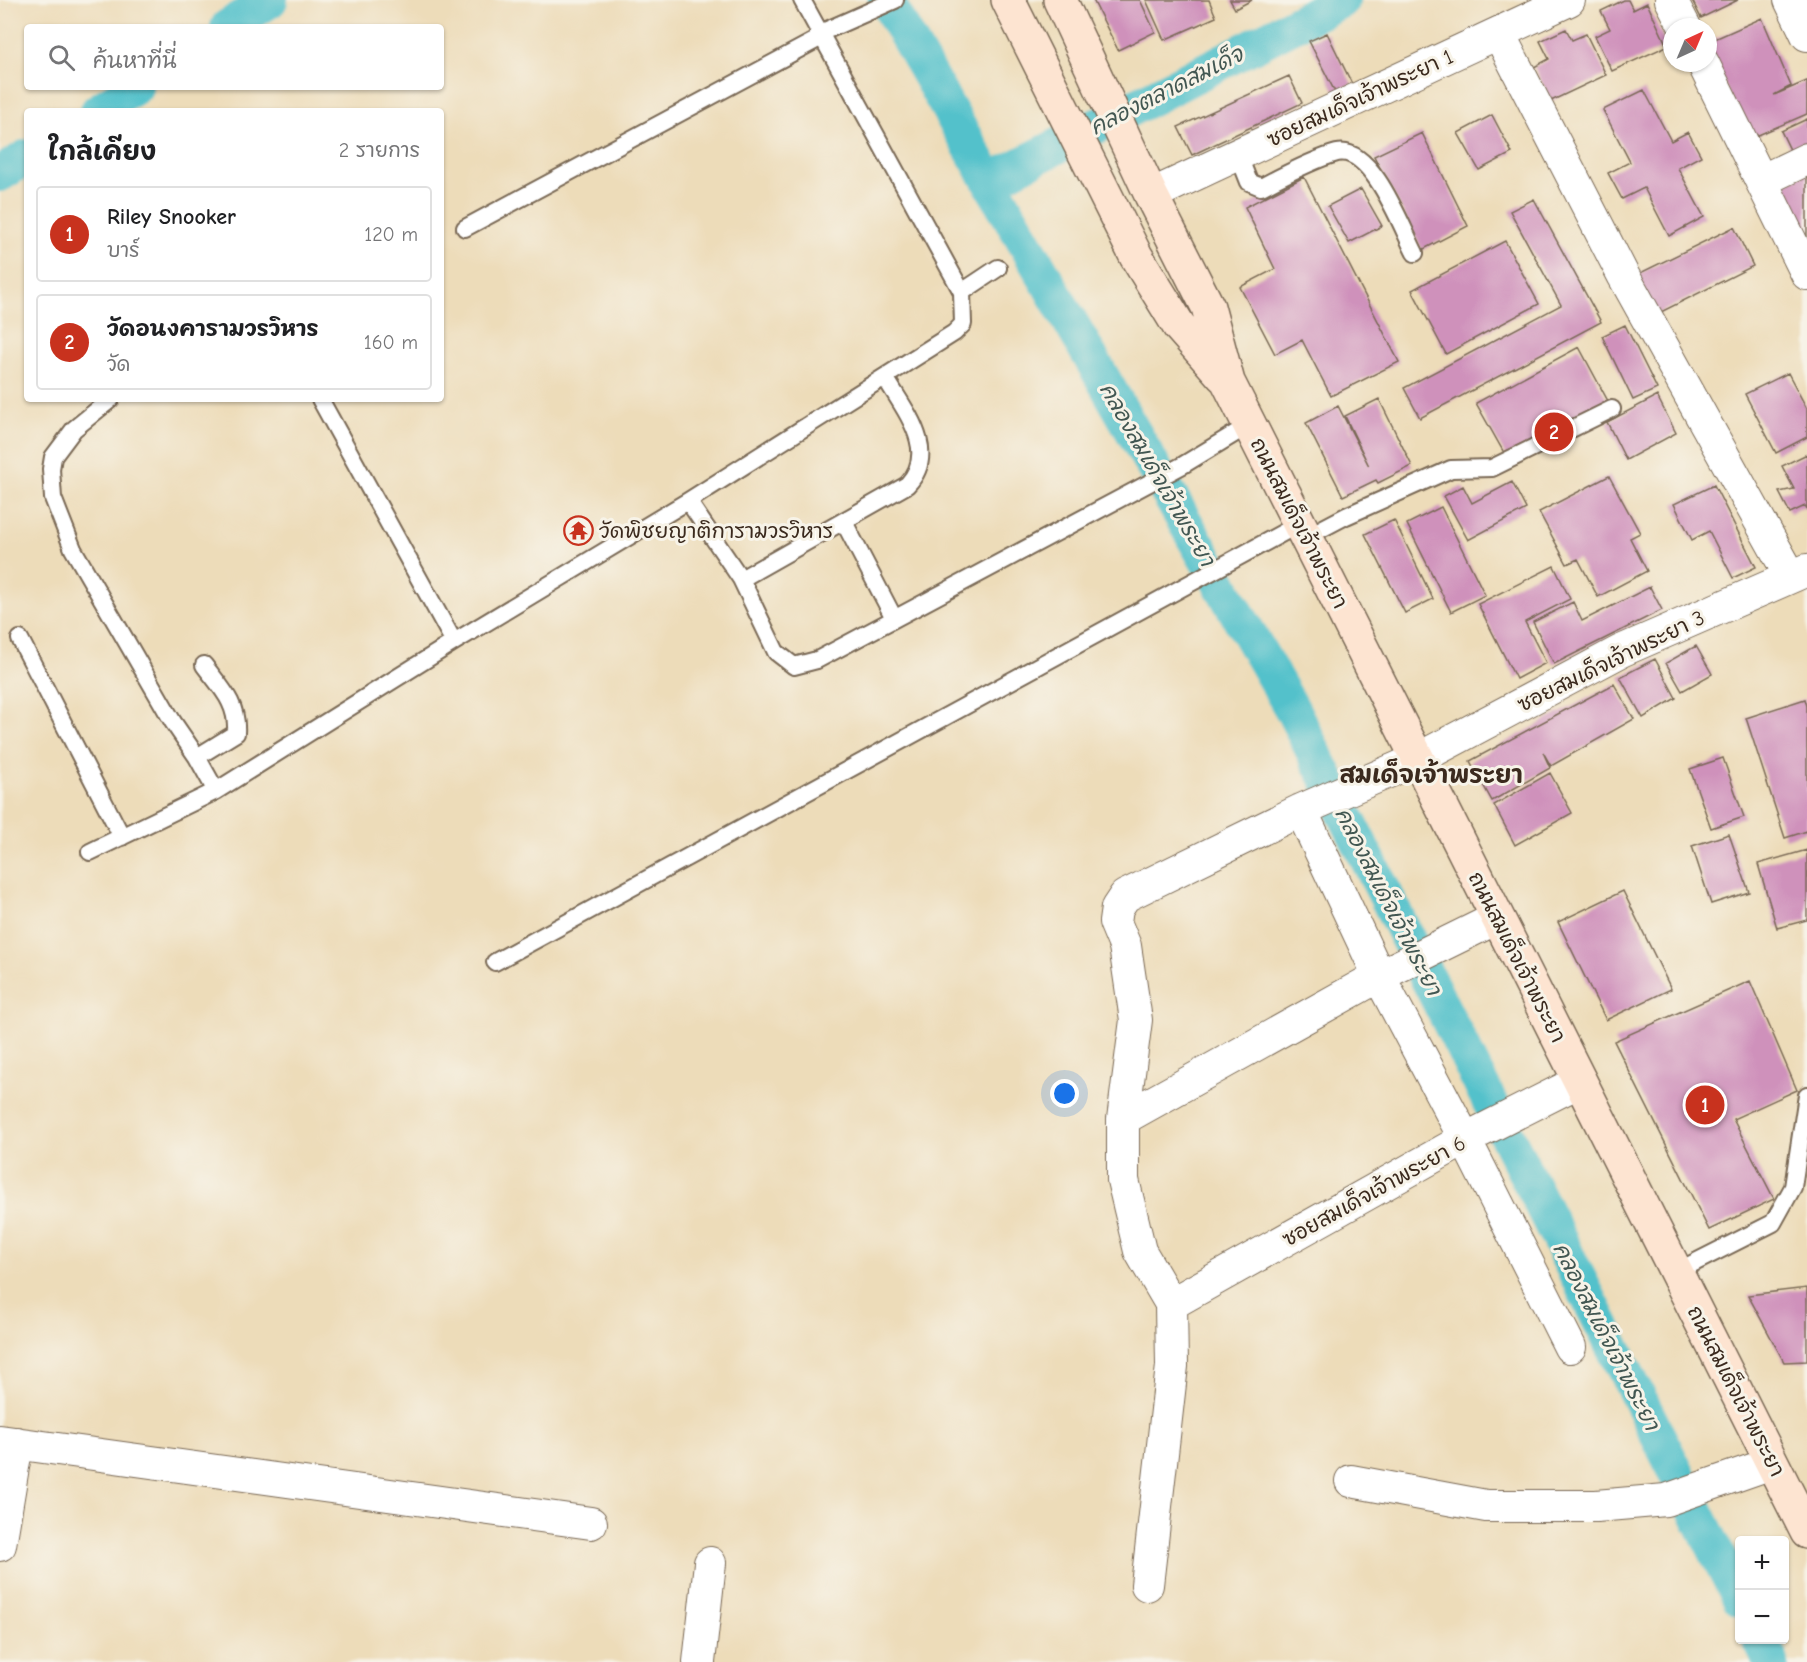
<!DOCTYPE html>
<html lang="th">
<head>
<meta charset="utf-8">
<style>
	:root { --surface:#fff; --page:#f2f2f2; --text:#202124; --muted:#757577; --line:#e0e0e0; --accent:#c8321e }
	body { margin:0; font-family:"Comic Neue","Playpen Sans Thai",sans-serif; background:var(--page); color:var(--text) }
	.controls { position:absolute; right:18px; bottom:18px; display:grid; overflow:hidden; border-radius:6px; box-shadow:0 2px 4px #0004 }
	.controls button { width:54px; height:54px; display:grid; place-items:center; padding:0; border:0; border-bottom:2px solid var(--line); background:var(--surface); color:var(--text); font:30px sans-serif }
	.compass { position:absolute; left:1663px; top:18px; width:54px; height:54px; border-radius:50%; background:var(--surface); box-shadow:0 2px 4px #0004; rotate:44deg }
	.you { position:absolute; left:1065px; top:1094px; width:21px; height:21px; margin:-15px; border:4px solid #fff; border-radius:50%; background:#1a73e8; box-shadow:0 0 0 9px #1a73e833 }
	.badge { display:grid; place-items:center; width:39px; height:39px; border-radius:50%; background:var(--accent); color:#fff; font-size:20px; font-weight:700 }
	.pin { position:absolute; translate:-50% -50%; border:3px solid #fff; box-shadow:0 2px 6px #0006 }
	.list { margin:0; padding:0; list-style:none }
	h2 { display:flex; justify-content:space-between; align-items:center; height:78px; margin:0; padding:0 24px; font-size:26px }
	h2 small { font-size:20px; font-weight:400; color:var(--muted) }
	.list li { display:grid; grid-template-columns:39px 1fr auto; gap:18px; align-items:center; box-sizing:border-box; height:96px; margin:0 12px 12px; padding:0 12px; border:2px solid var(--line); border-radius:6px }
	.list b { display:block; font-size:22px; white-space:nowrap }
	.list p { margin:0; font-size:20px; white-space:nowrap; color:var(--muted) }
	.list em { font-size:20px; font-style:normal; color:var(--muted) }
	.icon { flex:none; width:33px; height:33px; fill:none; stroke:currentColor; stroke-width:2; stroke-linecap:round; stroke-linejoin:round }
	.map { position:relative; flex:none; width:1807px; height:1662px; overflow:hidden }
	.search { position:absolute; background:var(--surface); box-shadow:0 2px 4px #0004; left:24px; top:24px; width:420px; height:66px; display:flex; align-items:center; gap:15px; box-sizing:border-box; padding:0 21px; border-radius:6px; color:var(--muted); font-size:22px }
	.panel { position:absolute; background:var(--surface); box-shadow:0 2px 4px #0004; left:24px; top:108px; width:420px; height:294px; border-radius:6px }
	.map>svg:first-child { display:block }
	.lines { fill:none; stroke-linecap:round; stroke-linejoin:round }
	.canal { stroke:#53c1cb; stroke-width:36 }
	.building { fill:#cf91bb }
	.service-casing { stroke:#796854; stroke-width:20 }
	.minor-casing { stroke:#796854; stroke-width:34 }
	.secondary-casing { stroke:#796854; stroke-width:36 }
	.service { stroke:#fff; stroke-width:16 }
	.minor { stroke:#fff; stroke-width:32 }
	.secondary { stroke:#fde4d1; stroke-width:33 }
	.labels { text-anchor:middle; stroke-width:6; stroke-linejoin:round; paint-order:stroke }
	.street-label { font-size:21px; fill:#3b2a1e; stroke:#f7f3e8 }
	.poi-label { font-size:21px; fill:#3b2a1e; stroke:#f7f3e8; text-anchor:start }
	.water-label { font-size:22px; font-style:italic; fill:#425752; stroke:#f7f3e8 }
	.quarter-label { font-size:24px; font-weight:bold; fill:#3b2a1e; stroke:#f7f3e8 }
</style>
</head>
<body>
<div class="map">
<svg width="1807" height="1662" viewBox="0 0 1807 1662">
	<rect width="100%" height="100%" fill="#f7f3e8"/>
	<filter id="ink" filterUnits="userSpaceOnUse"><feTurbulence type="fractalNoise" baseFrequency=".0167" numOctaves="2"/><feDisplacementMap in="SourceGraphic" scale="12" xChannelSelector="R" yChannelSelector="G"/><feConvolveMatrix kernelMatrix="1 2 1 2 8 2 1 2 1" color-interpolation-filters="sRGB"/></filter>
	<filter id="wash" filterUnits="userSpaceOnUse"><feTurbulence type="fractalNoise" baseFrequency=".008" numOctaves="4" result="noise"/><feDisplacementMap in="SourceGraphic" scale="24" xChannelSelector="R" yChannelSelector="G"/><feGaussianBlur stdDeviation="1.35" result="paint"/><feColorMatrix in="noise" values="0 0 0 0 0 0 0 0 0 0 0 0 0 0 0 0 0 1.4 0 .05"/><feComposite in="paint" operator="in"/></filter>
	<g filter="url(#wash)">
		<rect width="100%" height="100%" fill="#eddcb9"/>
		<g class="lines">
			<path class="canal" d="M886,0L1292,709L1740,1599
				M228,27L270,0
				M98,111L135,87
				M0,174L27,157
				M990,181L1342,0
				M1760,1640L1771,1662"/>
		</g>
		<g id="blocks">
			<path class="building" d="M1093,0H1140L1155,32L1118,50Z
				M1146,0H1209L1216,17L1164,40Z
				M1230,0H1252L1235,9Z
				M1624,0H1628L1633,10L1647,3L1667,46L1612,71L1595,36L1610,29L1601,11Z
				M1692,0H1738L1701,18Z
				M1762,18L1791,86L1774,95L1807,81V114L1749,139L1708,48V42Z
				M1566,29L1572,40L1586,34L1606,75L1551,101L1534,67L1549,59L1540,41Z
				M1327,33L1352,84L1335,92L1309,41Z
				M1289,76L1302,103L1192,155L1178,127Z
				M1644,90L1671,141L1688,132L1701,156L1678,168L1704,217L1669,236L1644,188L1622,199L1608,173L1630,162L1603,110Z
				M1492,115L1512,153L1479,170L1458,133Z
				M1807,119V154L1795,160L1781,131Z
				M1422,133L1468,226L1422,250L1374,156Z
				M1807,172V257L1773,189Z
				M1304,177L1399,362L1331,396L1302,340L1275,354L1240,287L1275,269L1245,207Z
				M1361,189L1382,226L1349,243L1328,206Z
				M1534,199L1601,322L1420,418L1404,388L1561,305L1510,211Z
				M1734,227L1753,266L1649,318L1630,278Z
				M1505,241L1539,304L1446,354L1412,290Z
				M1625,325L1657,389L1633,400L1602,336Z
				M1579,347L1609,403L1507,458L1476,403Z
				M1788,373L1807,409V437L1776,453L1745,394Z
				M1657,396L1676,433L1626,460L1607,422Z
				M1379,399L1412,466L1378,483L1376,480L1343,496L1306,423L1338,406L1369,466L1345,416Z
				M1807,454V510L1805,506L1790,513L1779,492L1794,489L1782,466Z
				M1609,476L1640,533L1630,538L1647,571L1598,597L1578,559L1567,564L1539,512Z
				M1512,482L1526,509L1468,540L1444,496L1463,486L1472,503Z
				M1714,485L1756,567L1733,578L1709,531L1692,540L1674,504Z
				M1441,507L1485,595L1451,612L1407,524Z
				M1394,520L1433,599L1405,613L1365,534Z
				M1554,566L1570,599L1525,622L1546,663L1516,679L1478,604Z
				M1650,587L1662,610L1554,664L1533,622L1573,602L1582,621Z
				M1696,646L1712,674L1682,691L1666,663Z
				M1655,659L1676,698L1643,718L1620,677Z
				M1614,684L1634,719L1551,766L1543,752L1550,768L1492,801L1470,761Z
				M1805,699L1807,706V831L1785,838L1746,718Z
				M1723,758L1744,817L1711,828L1690,769Z
				M1550,773L1572,813L1515,845L1494,805Z
				M1729,834L1749,892L1711,904L1692,846Z
				M1807,850V920L1777,928L1758,864Z
				M1623,891L1671,989L1606,1020L1558,922Z
				M1750,981L1797,1090L1733,1119L1774,1199L1709,1230L1614,1041Z
				M1807,1288V1361L1784,1362L1748,1295Z"/>
		</g>
	</g>
	<g filter="url(#ink)">
		<use href="#blocks" fill-opacity="0" stroke="#796854" stroke-width="1.5"/>
		<g class="lines">
			<defs>
				<path id="service" d="M818,34L895,0
					M1238,154L1249,182L1261,187C1282,176 1314,159 1337,153C1372,145 1402,228 1415,253
					M465,228L820,38
					M962,292L998,268
					M111,399L74,429L53,457L51,469L53,498L73,549L173,722L197,757L216,791
					M320,399L454,642
					M688,501L741,579L776,652L794,666L817,660L1183,465L1249,425
					M844,522L894,618
					M1306,537L1346,516L1451,469L1492,468L1612,409
					M741,579L907,485C940,451 904,410 885,377
					M20,639L122,837
					M197,757L236,733C238,703 221,688 204,665
					M90,852L216,791L454,642L688,501L954,333L963,324L962,292L802,0
					M495,962L1299,524
					M1676,1272L1773,1223L1793,1187L1807,1095"/>
				<path id="minor" d="M1671,0L1685,27
					M1790,0L1807,35
					M1499,34L1623,275L1791,577
					M1703,63L1807,274
					M1761,181L1807,159
					M1151,195L1569,0
					M1301,810L1379,976L1465,1139L1570,1347
					M1123,1119L1379,976L1497,918
					M1171,1304L1465,1139L1580,1081
					M0,1441L591,1523
					M1351,1481L1486,1506H1596L1666,1500L1772,1463
					M0,1545L17,1443
					M1147,1585L1172,1366L1171,1304L1140,1251L1123,1180V1119L1136,1020L1125,946L1115,922L1117,908L1125,896L1301,810L1418,759L1621,651L1807,570
					M699,1662L710,1563"/>
				<path id="secondary" d="M1008,0L1136,256L1179,326L1223,376
					M1060,0L1151,195L1208,307L1228,382L1807,1532"/>
			</defs>
			<use href="#service" class="service-casing"/>
			<use href="#minor" class="minor-casing"/>
			<use href="#secondary" class="secondary-casing"/>
			<use href="#service" class="service"/>
			<use href="#minor" class="minor"/>
			<use href="#secondary" class="secondary"/>
		</g>
	</g>
	<defs>
		<symbol id="temple-ring" viewBox="-11 -11 22 22"><circle r="9.5" fill="#f7f3e8" stroke="#c8321e" stroke-width="1.5"/><path d="M0-6L5-2H3V0L6.5 2.5H4V6H1.5V3h-3V6H-4V2.5H-6.5L-3 0V-2H-5Z" fill="#c8321e"/></symbol>
	</defs>
	<g fill-rule="evenodd">
		<use href="#temple-ring" x="562" y="514" width="33" height="33"/>
	</g>
	<g class="labels">
		<g class="street-label">
			<text transform="translate(1360 98) rotate(-25)" y="7">ซอยสมเด็จเจ้าพระยา 1</text>
			<text transform="translate(1299 523) rotate(63)" y="7">ถนนสมเด็จเจ้าพระยา</text>
			<text transform="translate(1611 661) rotate(-26)" y="7">ซอยสมเด็จเจ้าพระยา 3</text>
			<text transform="translate(1517 957) rotate(63)" y="7">ถนนสมเด็จเจ้าพระยา</text>
			<text transform="translate(1374 1191) rotate(-29)" y="7">ซอยสมเด็จเจ้าพระยา 6</text>
			<text transform="translate(1736 1391) rotate(63)" y="7">ถนนสมเด็จเจ้าพระยา</text>
		</g>
		<g class="poi-label">
			<text x="599" y="538">วัดพิชยญาติการามวรวิหาร</text>
		</g>
		<g class="water-label">
			<text transform="translate(1166 90) rotate(-27)" y="8">คลองตลาดสมเด็จ</text>
			<text transform="translate(1158 474) rotate(60)" y="8">คลองสมเด็จเจ้าพระยา</text>
			<text transform="translate(1389 901) rotate(63)" y="8">คลองสมเด็จเจ้าพระยา</text>
			<text transform="translate(1607 1336) rotate(63)" y="8">คลองสมเด็จเจ้าพระยา</text>
		</g>
		<g class="quarter-label">
			<text x="1431" y="783">สมเด็จเจ้าพระยา</text>
		</g>
	</g>
</svg>
<div class="controls">
<button>+</button>
<button>−</button>
</div>
<svg class="compass" viewBox="-18 -18 36 36"><path d="M0-13l5 13h-10z" fill="#e53935"/><path d="M0 13l5-13h-10z" fill="#757577"/></svg>
<div class="you"></div>
<div class="pin badge" style="left:1705px;top:1105px">1</div>
<div class="pin badge" style="left:1554px;top:432px">2</div>
<div class="search"><svg class="icon" aria-label="search" viewBox="0 0 24 24"><circle cx="10" cy="10" r="6"/><path d="M15 15l6 6"/></svg>ค้นหาที่นี่</div>
<section class="panel">
<h2>ใกล้เคียง<small>2 รายการ</small></h2>
<ul class="list">
<li><span class="badge">1</span><div><b>Riley Snooker</b><p>บาร์</p></div><em>120 m</em></li>
<li><span class="badge">2</span><div><b>วัดอนงคารามวรวิหาร</b><p>วัด</p></div><em>160 m</em></li>
</ul>
</section>
</div>
</body>
</html>
